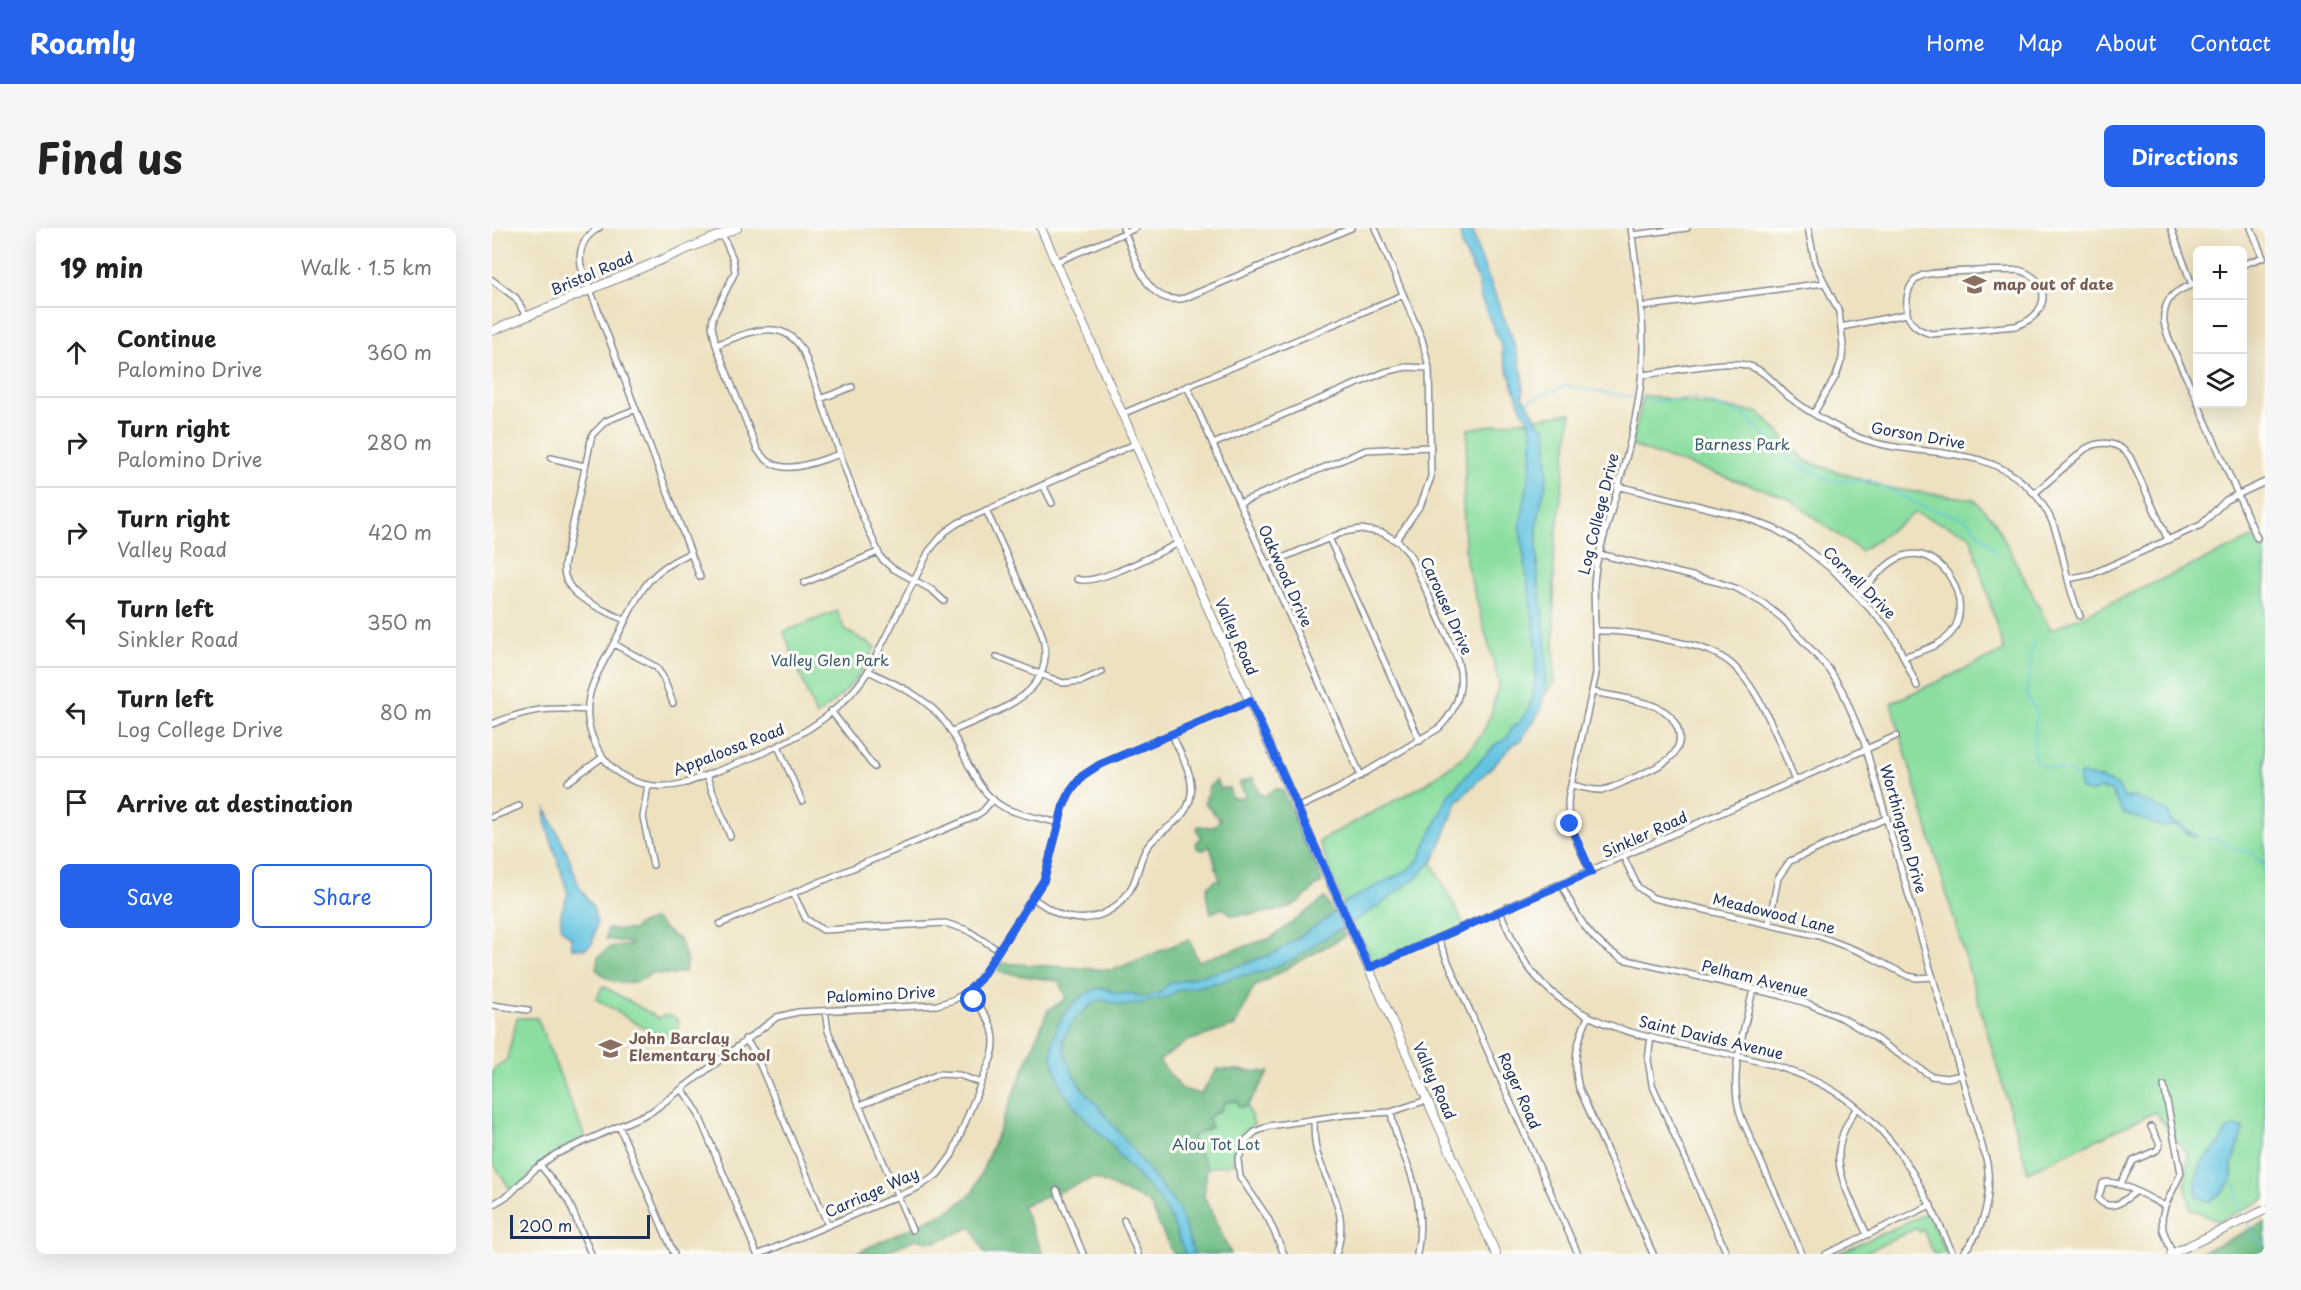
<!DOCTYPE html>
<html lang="en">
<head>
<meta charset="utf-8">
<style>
	:root { --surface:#fff; --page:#f6f6f6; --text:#222; --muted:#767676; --line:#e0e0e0; --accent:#2563eb }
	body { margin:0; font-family:"Playpen Sans",sans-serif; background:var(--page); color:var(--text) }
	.controls { position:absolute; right:18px; top:18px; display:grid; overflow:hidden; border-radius:9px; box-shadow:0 6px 24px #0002 }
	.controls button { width:54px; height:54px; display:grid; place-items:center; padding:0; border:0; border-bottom:2px solid var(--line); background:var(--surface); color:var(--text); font:30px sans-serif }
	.scale { position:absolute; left:18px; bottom:15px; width:140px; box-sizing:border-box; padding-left:6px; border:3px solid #1b2f5e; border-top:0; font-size:16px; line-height:21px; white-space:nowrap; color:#1b2f5e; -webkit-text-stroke:4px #fdfcf7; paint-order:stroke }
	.stop { position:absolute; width:18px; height:18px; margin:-14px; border:4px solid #2563eb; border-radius:50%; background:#fff }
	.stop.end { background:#2563eb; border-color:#fff; box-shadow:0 2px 6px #0008 }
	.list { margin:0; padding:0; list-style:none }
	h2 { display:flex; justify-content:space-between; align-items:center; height:78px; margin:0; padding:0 24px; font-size:26px }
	h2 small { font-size:20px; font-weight:400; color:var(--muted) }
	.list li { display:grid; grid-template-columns:39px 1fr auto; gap:18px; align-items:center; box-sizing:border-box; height:90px; padding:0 24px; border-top:2px solid var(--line) }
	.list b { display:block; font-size:22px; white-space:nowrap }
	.list p { margin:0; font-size:20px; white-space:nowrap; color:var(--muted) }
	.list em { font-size:20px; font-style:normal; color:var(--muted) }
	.actions { display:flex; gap:12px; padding:18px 24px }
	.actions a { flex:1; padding:14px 0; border:2px solid var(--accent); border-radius:9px; text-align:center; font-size:21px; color:var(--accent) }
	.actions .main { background:var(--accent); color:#fff }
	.icon { flex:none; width:33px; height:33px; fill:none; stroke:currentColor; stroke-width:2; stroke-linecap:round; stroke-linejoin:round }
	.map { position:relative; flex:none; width:1773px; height:1026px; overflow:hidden; border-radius:9px }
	header { display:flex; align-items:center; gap:36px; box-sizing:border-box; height:84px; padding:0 30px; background:var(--accent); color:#fff }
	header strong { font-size:28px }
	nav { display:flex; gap:33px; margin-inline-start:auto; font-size:21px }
	.intro { display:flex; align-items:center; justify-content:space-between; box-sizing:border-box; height:144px; padding:0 36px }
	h1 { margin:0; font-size:42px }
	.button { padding:15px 27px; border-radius:9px; background:var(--accent); color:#fff; font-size:21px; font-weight:700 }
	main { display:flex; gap:36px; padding:0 36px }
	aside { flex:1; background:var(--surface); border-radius:9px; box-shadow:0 6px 24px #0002 }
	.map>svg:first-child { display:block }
	.green { fill:#8bdea0; stroke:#53867f; stroke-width:1.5 }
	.forest { fill:#70bd86; stroke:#467672; stroke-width:1.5 }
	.water { fill:#63c4e1; stroke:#3f7aa0; stroke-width:1.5 }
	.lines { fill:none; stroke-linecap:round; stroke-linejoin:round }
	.stream { stroke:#63c4e1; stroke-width:1.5 }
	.street-casing { stroke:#84888f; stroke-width:8 }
	.secondary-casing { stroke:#84888f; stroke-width:10 }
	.primary-casing { stroke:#84888f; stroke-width:10 }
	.street { stroke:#fff; stroke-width:5 }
	.secondary { stroke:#fff; stroke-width:8 }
	.primary { stroke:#fff; stroke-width:8 }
	.route { stroke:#2563eb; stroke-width:8 }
	.labels { text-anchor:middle; stroke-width:6; stroke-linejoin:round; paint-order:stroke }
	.street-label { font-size:15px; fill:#1b2f5e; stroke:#fdfcf7 }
	.education-label { font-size:15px; font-weight:bold; fill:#785e54; stroke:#fdfcf7; text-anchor:start }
	.park-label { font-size:15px; fill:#375b6e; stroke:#fdfcf7 }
</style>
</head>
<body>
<header>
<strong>Roamly</strong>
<nav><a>Home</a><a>Map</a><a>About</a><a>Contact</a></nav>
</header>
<div class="intro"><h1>Find us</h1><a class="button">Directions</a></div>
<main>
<aside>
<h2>19 min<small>Walk · 1.5 km</small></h2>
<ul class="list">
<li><svg class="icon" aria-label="ahead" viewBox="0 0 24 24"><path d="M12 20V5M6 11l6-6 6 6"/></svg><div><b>Continue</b><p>Palomino Drive</p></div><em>360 m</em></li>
<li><svg class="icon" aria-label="right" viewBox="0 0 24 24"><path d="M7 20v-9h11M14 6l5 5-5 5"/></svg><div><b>Turn right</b><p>Palomino Drive</p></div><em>280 m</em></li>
<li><svg class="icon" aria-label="right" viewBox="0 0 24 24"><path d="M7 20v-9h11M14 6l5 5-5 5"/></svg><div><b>Turn right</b><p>Valley Road</p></div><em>420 m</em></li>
<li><svg class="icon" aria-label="left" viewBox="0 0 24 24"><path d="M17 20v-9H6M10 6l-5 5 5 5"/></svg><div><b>Turn left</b><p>Sinkler Road</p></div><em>350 m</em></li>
<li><svg class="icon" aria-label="left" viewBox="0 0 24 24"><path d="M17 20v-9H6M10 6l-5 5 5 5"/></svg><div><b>Turn left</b><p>Log College Drive</p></div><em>80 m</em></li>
<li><svg class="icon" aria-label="arrive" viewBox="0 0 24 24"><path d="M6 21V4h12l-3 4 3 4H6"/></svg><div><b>Arrive at destination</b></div></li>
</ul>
<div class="actions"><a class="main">Save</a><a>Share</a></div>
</aside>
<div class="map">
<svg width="1773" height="1026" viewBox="0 0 1773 1026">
	<rect width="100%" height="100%" fill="#fdfcf7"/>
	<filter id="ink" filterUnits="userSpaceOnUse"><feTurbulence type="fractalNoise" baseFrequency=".0167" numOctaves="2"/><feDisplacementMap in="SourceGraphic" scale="12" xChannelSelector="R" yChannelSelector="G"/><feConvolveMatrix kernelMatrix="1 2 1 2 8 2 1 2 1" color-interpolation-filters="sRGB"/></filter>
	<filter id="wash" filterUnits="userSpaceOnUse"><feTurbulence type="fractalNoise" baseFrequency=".008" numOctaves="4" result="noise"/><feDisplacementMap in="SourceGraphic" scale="24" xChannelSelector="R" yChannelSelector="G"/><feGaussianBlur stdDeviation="1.35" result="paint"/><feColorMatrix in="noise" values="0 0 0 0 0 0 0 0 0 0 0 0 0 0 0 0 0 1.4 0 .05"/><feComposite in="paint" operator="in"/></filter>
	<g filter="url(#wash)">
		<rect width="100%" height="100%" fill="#ede1c0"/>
		<path class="green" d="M1151,167L1268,185L1314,233L1394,260L1481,271L1502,292L1559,402L1760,310L1773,313V971L1727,993L1699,981L1693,955L1696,927L1663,884L1536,944L1399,475L1512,423L1478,307L1423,285L1369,323L1294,269L1140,218Z
			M1079,185L1062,327V453L1027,505L960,576L938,631L973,699L880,733L850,672L827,613L934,556L974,526L990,506L999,486L1007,454L974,334L971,274L976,201Z
			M345,383L353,402L383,419C367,451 353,467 324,488L292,404Z
			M111,758L168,791L170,788L177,787L186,792L187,797L177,815L104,771Z
			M25,790H45L94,912L57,930L20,964L0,933V843L15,831Z
			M745,873L747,879L755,878L762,896C753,910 743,911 740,932L746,935L715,940L699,909L719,899L716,889L729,882L733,874Z
			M1435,985L1455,1026H1442L1431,1002L1427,1004L1425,1000L1370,1026H1345Z"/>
		<path class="forest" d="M761,550L768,567H774L782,561H790L827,642L830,655C820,659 820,663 813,669C795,687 762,686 740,687L731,680L719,685L714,665L716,658L724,652L728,653L718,618L712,622L706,621L704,616L709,608L705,602L706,598L722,599L728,592L713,575L716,560L724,552L728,560H737L740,570H751L753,567L747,555Z
			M833,670L853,708L762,759L743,798L696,813L667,833L690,861L709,866L725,841L777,844L755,878L747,879L745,873L733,874L729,882L716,889L719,899L699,909L715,940L712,968L739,1026H681L657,975L602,950L530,978L551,1026H493L480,999L444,1014L424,1011L388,1026H362L456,983L481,965L556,782L574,771L567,753L506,744L508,735L621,742L697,711L706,733L779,710Z
			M162,691L178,706L187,711L195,733L193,744L181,747L160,745L152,751L137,755L124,754L113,749L104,741L106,729L120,718H139L137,715L114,711L115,701L141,702L146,697Z
			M1773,994V1026H1706Z"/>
		<path class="water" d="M968,0H980L986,23L1022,115L1031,147V169L1042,186L1045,194L1054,200C1055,219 1057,237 1054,255C1050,272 1045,287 1045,305C1045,319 1045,336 1046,350C1051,387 1062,453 1046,486C1041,496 1034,505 1028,513L1023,515L965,574L943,630L925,649L884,680L828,713L802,731L770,744L737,750L733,753L685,763L676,769L645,776L633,778L610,772L603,774L585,788L571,810L573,825L581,846L589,859L607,879L687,981L702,1026H693L679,990L666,970L628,929L621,918L590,887L571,863L560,830L561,813L567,794L578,779L594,765L608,760L615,761L627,766L639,765L652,770L668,765L676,756L744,739L783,725L838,689L843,682L855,673L918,641L927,631L957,566L1003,517L1015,510L1021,498L1026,496L1037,481L1041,468L1045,422L1028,301L1039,234L1040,211L1038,194L1029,180L1010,125L1011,122L989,70L985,50L970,19Z
			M1589,546L1606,550L1626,558L1632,570L1642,569L1676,584L1680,595L1690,597L1693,601L1705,608L1702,609L1684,598L1671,599L1631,585L1619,563L1608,561L1599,565L1588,561L1587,550Z
			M54,581L76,627L87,658L101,679L105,695L100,716L92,721L80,720L79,709L70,701C66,684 72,681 76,665L53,593Z
			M1744,898L1752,901L1740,936V952L1730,964L1718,974L1705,969L1704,952L1709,935L1727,916L1735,901Z"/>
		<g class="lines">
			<path class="stream" d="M1149,171L1160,173L1204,170L1254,188L1300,233L1341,254L1378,252L1429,278L1474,291L1506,325
				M1033,174L1073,158L1144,170
				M1541,413L1535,468L1545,486L1541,525L1544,533L1551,538L1577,544L1587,550
				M1712,611H1724L1746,622L1760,624L1764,630L1771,634L1773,644
				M1743,956L1747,979L1751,988
				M1755,995L1762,1009L1773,1016"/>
		</g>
	</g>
	<g filter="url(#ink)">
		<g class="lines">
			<defs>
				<path id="street" d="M107,0C92,8 86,22 89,38L208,349
					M631,0C643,27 653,80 693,70L859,0
					M883,0L930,111L937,140L939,249L929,276L904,312
					M1316,0L1323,35L1347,84L1351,117L1350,131L1344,148L1322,185
					M1679,0L1700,57
					M1759,0L1771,30
					M230,6L241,31L243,44L221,89L220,98L224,117L265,221C285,253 319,235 348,226
					M1140,7L1195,0
					M564,34L644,0
					M1750,37L1771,29
					M0,52L24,70L34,88
					M1706,55C1697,58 1687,61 1680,68C1674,74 1671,85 1672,94C1675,114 1697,153 1706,174
					M1149,79L1333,55
					M1349,99L1415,86C1420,98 1427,103 1440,106L1523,98C1557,89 1562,53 1527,42C1509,43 1441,42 1429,48C1414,56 1414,72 1415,86
					M224,117C257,104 296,85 314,130L369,285L389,330L400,340L440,362L452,373
					M1150,147C1177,144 1229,132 1254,137C1274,142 1283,157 1297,169C1318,185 1344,200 1368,210C1423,231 1490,214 1536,259C1575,296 1567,342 1588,388
					M695,158L869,548
					M328,171L360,159
					M1706,176L1765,310
					M630,186L911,67
					M721,216L893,144L914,139L937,140
					M59,230L92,238
					M551,257L560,275
					M1125,258L1252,289L1283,301L1307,315L1343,344L1394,398L1404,413L1425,458
					M1542,266L1593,221C1610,211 1627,214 1638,229L1676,312
					M747,275L874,222L939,219
					M837,310L928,513
					M199,325C152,344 146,369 124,411C115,429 103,446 98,465C90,495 103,528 128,546C147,559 172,561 194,555C261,529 339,506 378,440L437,323L453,304L466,295L643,216
					M1107,326L1225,354L1246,361L1271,375L1291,391L1337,441L1350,462L1372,514L1495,935C1500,967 1493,1002 1470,1026
					M774,337L852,304L869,301L891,305L908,315L918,327L963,425C974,453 968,479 947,500L846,561L805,580
					M585,351C603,359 667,324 687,315
					M1576,351L1600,346L1709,297L1734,272L1773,254
					M312,355L386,324
					M1365,367C1379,354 1396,331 1415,327C1452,319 1482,375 1460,404C1450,418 1427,423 1412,429
					M134,393C110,380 71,370 72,338L100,207L114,193L144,181
					M1104,403C1129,402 1151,406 1176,412C1196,416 1216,420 1233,431C1265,452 1289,517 1303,553
					M122,416L164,439L171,449L181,475
					M505,429L571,455L590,453L610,444
					M376,443C401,455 428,466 447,487C473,515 478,562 513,580C530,588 549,590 567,595
					M339,483L382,539
					M0,496C37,481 55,479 96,482
					M461,503C505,482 572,466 548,401L494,282
					M286,518L310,573
					M214,547L238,608
					M76,554L111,529
					M156,557L151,589L161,637
					M1079,557C1090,559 1100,563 1111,562C1121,560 1131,554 1141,550C1161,541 1195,530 1186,501C1183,494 1179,487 1172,483C1158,473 1119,468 1101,464
					M0,589L27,578
					M1132,630L1146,659L1161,670L1327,708L1371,725L1416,748L1425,750L1441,749
					M1099,644C1087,619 1072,595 1077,566L1104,446L1102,356L1104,338C1120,274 1145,209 1150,142C1154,94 1145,47 1139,0
					M1070,657C1085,689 1098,714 1131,731L1291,768L1317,776L1352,791L1380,808L1439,848L1455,850L1470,847
					M301,665L314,691L331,702L453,695L475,702L506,722
					M541,670C550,676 559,683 569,687C596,697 625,685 639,660C647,647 647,630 656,618C670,599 696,593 699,566C702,546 687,524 680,506
					M1008,684C1017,703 1025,723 1037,740C1110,837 1262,802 1358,874C1412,915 1434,967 1461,1026
					M1277,695L1286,650L1298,633L1395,590
					M228,696L482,589L491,583L501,571
					M946,711L1086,1026
					M877,740L1404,508
					M1261,761C1253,802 1234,850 1250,891L1310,1026
					M0,777L36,782
					M333,783L336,803L420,1002
					M1096,789C1085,813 1080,835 1087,860L1161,1026
					M1159,808L1156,832L1160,856L1235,1026
					M253,811L262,823L269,839L336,997
					M1672,858L1689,945L1673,978L1670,990L1671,1002L1680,1025
					M190,861L205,883L265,1026
					M367,878L447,846L467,847L489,855
					M1365,880C1329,929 1354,958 1375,1007
					M899,884C902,907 912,925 919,946C928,972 930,1000 925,1026
					M822,891C822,903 822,917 826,928C838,964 858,985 844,1026
					M127,898L182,1026
					M48,937L76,972L99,1026
					M1628,957L1641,933L1665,922L1668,916L1659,899
					M565,962L591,1026
					M1643,964C1632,973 1619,985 1606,971L1611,955C1626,950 1658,971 1673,978
					M0,977L18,966L43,941L64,926L159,884L285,789L306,784L445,777L461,772L475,764L488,751L552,652L571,580L578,564L590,548L607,537L757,473
					M632,992L646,1026
					M268,1026L425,960L445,947L460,927L500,828C508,801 492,783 475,764
					M792,1026L776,990L748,949L746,932L755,911L763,904L777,898L852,887L899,884L935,872
					M1334,1026L1439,977"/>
				<path id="secondary" d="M549,0L687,315L1004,1026
					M0,103L245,0"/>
				<path id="primary" d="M1679,1026L1773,982"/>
			</defs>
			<use href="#street" class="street-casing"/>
			<use href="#secondary" class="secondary-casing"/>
			<use href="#primary" class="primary-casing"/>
			<use href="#street" class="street"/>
			<use href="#secondary" class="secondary"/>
			<use href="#primary" class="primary"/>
		</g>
	</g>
	<g class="lines" filter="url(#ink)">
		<path class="route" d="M482,772L475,764L488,751L552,652L571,579L578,564L590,548L607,537L758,473L877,740L1099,644L1078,596"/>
	</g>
	<defs>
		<symbol id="school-bare" viewBox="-9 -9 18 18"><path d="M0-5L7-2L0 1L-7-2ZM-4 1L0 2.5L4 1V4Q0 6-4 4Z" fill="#8d6e63" stroke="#fdfcf7" stroke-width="2.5" paint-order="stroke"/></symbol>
	</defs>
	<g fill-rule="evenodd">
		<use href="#school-bare" x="1466" y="40" width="33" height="33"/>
		<use href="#school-bare" x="102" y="804" width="33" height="33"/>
	</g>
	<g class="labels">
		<g class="street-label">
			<text transform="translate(100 46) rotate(-23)" y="5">Bristol Road</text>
			<text transform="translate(1426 208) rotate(10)" y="5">Gorson Drive</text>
			<text transform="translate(1107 286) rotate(-76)" y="5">Log College Drive</text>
			<text transform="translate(793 348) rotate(66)" y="5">Oakwood Drive</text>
			<text transform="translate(1367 355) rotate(45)" y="5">Cornell Drive</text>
			<text transform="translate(954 378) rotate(66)" y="5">Carousel Drive</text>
			<text transform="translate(744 409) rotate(66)" y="5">Valley Road</text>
			<text transform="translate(237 522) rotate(-21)" y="5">Appaloosa Road</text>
			<text transform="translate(1411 601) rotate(74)" y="5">Worthington Drive</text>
			<text transform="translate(1153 607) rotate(-24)" y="5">Sinkler Road</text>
			<text transform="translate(1282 686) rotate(14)" y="5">Meadowood Lane</text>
			<text transform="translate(1263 751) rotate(14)" y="5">Pelham Avenue</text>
			<text transform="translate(389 767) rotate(-3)" y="5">Palomino Drive</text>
			<text transform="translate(1219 810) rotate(13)" y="5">Saint Davids Avenue</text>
			<text transform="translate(942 853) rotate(66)" y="5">Valley Road</text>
			<text transform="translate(1027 863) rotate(66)" y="5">Roger Road</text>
			<text transform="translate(380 965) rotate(-24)" y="5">Carriage Way</text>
		</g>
		<g class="education-label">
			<text x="1501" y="62">map out of date</text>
			<text x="137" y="816">John Barclay<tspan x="137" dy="17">Elementary School</tspan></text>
		</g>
		<g class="park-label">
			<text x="1250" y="222">Barness Park</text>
			<text x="338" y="438">Valley Glen Park</text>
			<text x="724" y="922">Alou Tot Lot</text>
		</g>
	</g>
</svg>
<div class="controls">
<button>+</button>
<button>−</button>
<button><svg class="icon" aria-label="layers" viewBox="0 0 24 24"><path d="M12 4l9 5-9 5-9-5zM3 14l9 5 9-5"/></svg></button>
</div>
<div class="scale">200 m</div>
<div class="stop" style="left:482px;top:772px"></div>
<div class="stop end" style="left:1078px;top:596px"></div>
</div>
</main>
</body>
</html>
